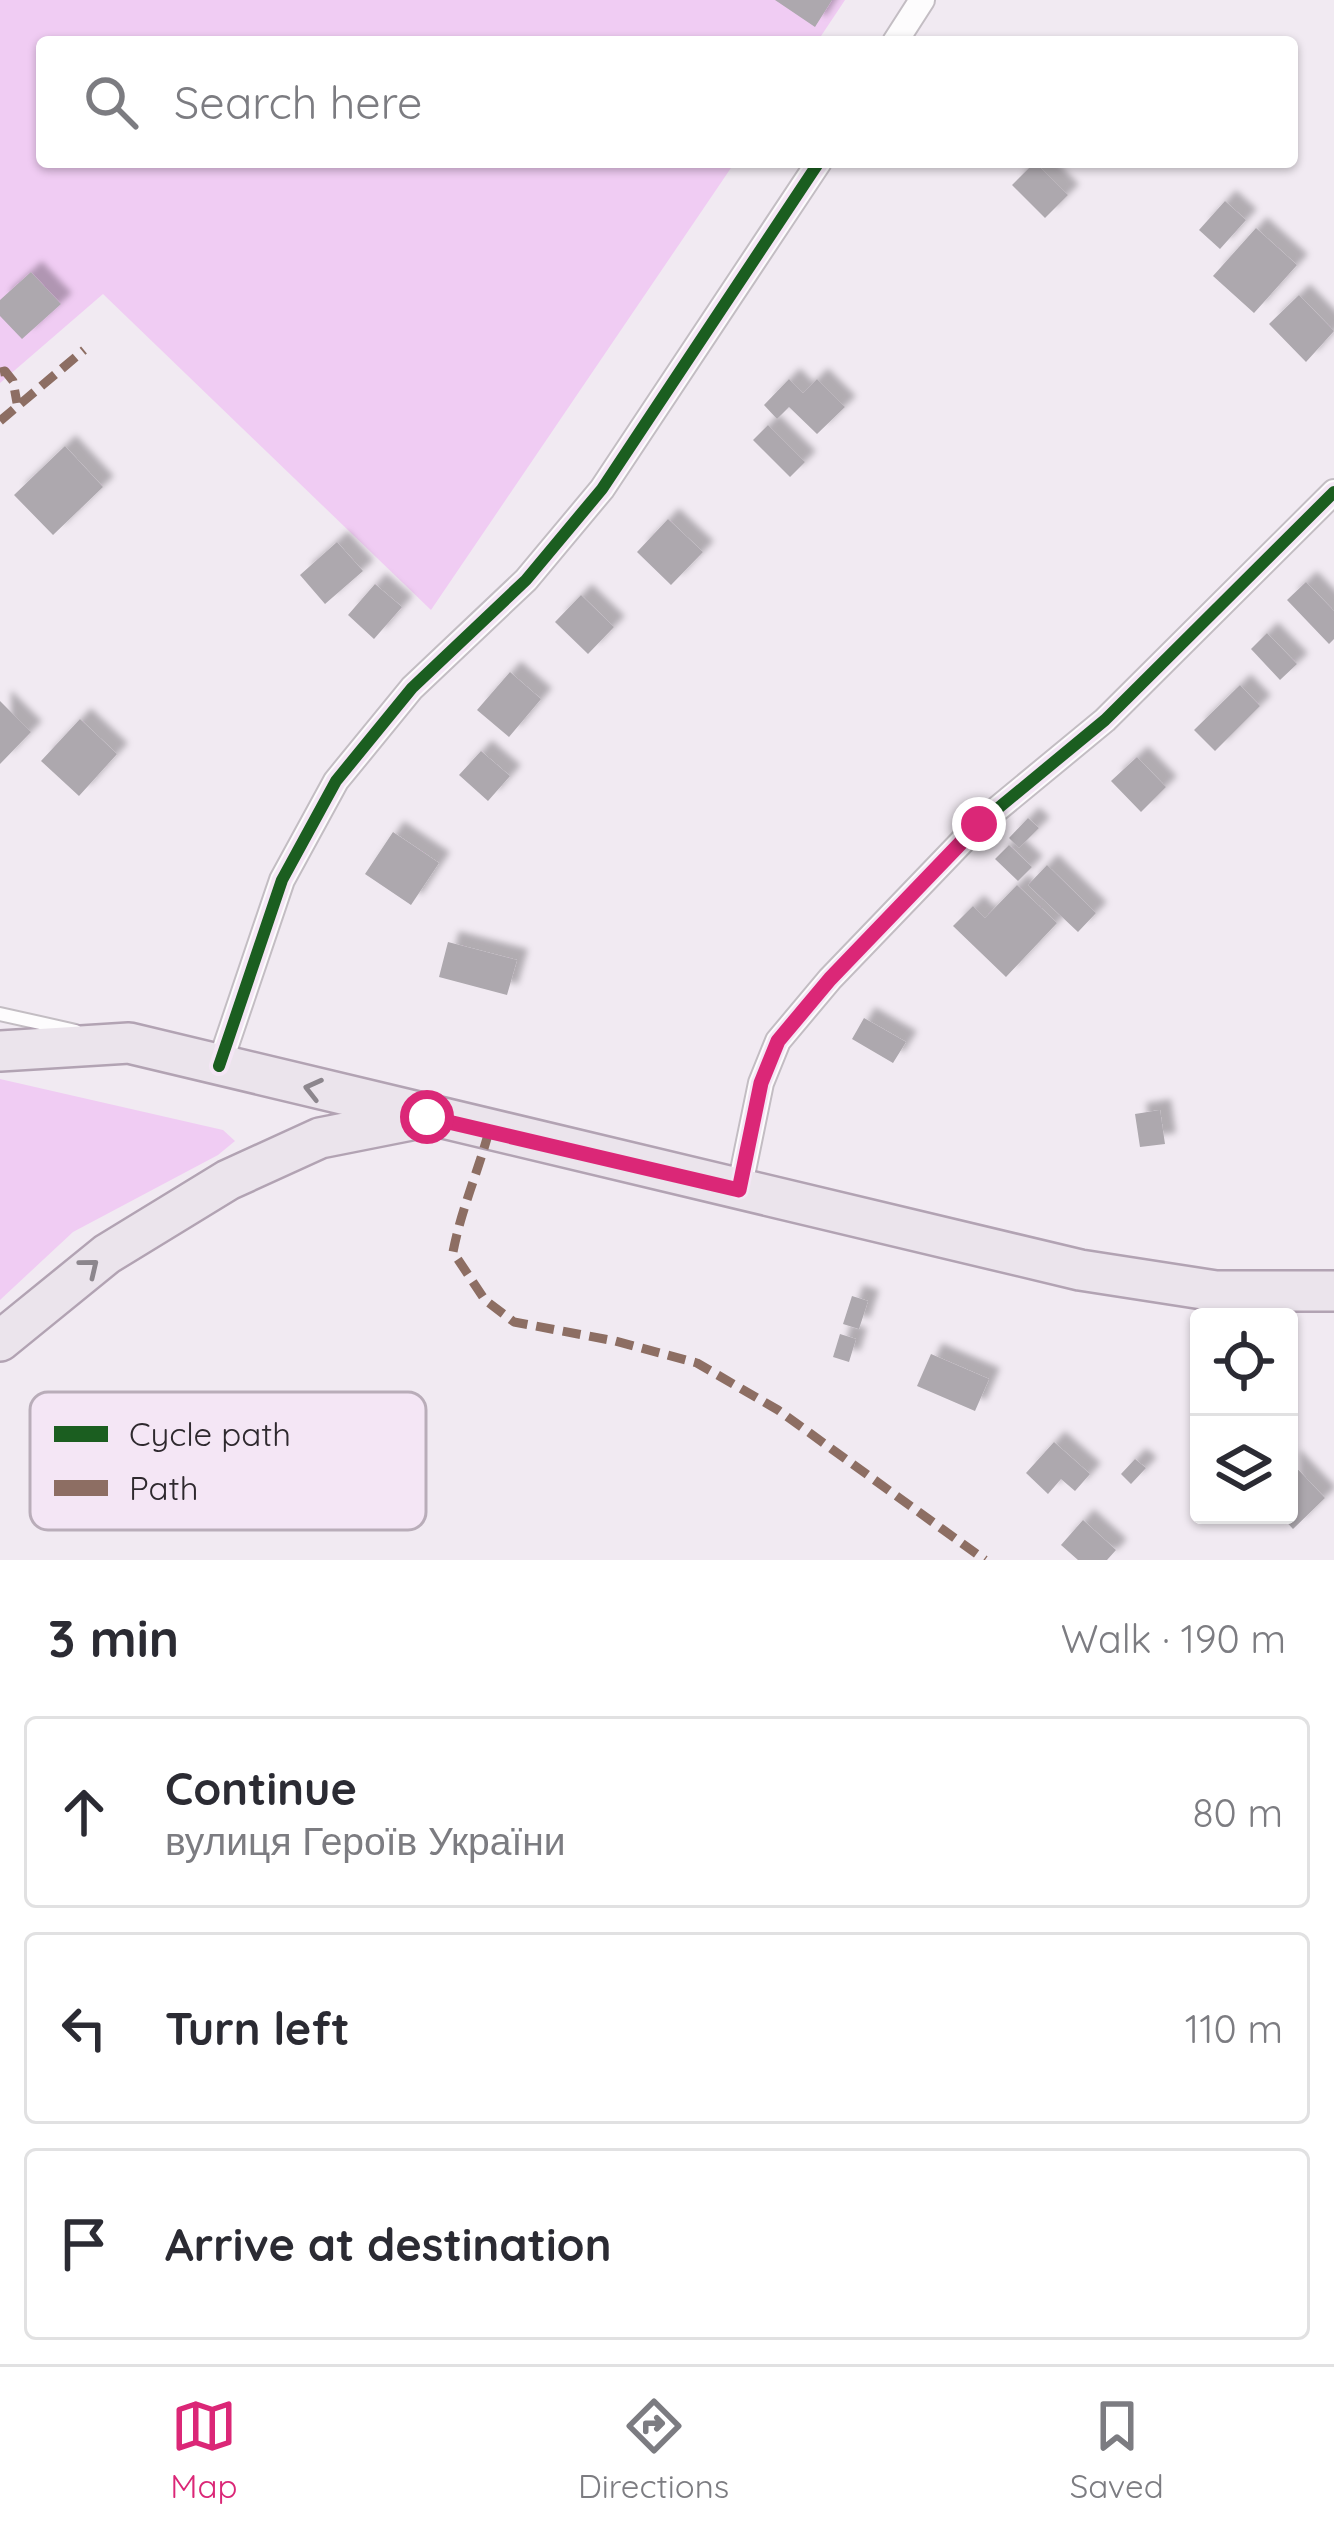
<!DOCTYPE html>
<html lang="en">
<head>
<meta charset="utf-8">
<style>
	:root { --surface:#fff; --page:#f7f7f7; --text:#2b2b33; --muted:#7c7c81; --line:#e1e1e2; --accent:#db2777 }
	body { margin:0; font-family:Quicksand,sans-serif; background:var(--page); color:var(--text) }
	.controls { position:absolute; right:36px; bottom:36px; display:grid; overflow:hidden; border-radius:12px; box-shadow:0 3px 9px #0004 }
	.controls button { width:108px; height:108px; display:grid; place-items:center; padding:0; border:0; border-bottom:3px solid var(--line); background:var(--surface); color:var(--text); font:60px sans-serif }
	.stop { position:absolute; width:36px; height:36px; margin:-27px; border:9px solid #db2777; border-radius:50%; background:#fff }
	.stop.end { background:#db2777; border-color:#fff; box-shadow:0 3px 12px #0008 }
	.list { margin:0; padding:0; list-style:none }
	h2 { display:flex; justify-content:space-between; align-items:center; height:156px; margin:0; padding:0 48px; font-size:51px }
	h2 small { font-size:39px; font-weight:400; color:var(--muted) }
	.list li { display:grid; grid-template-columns:78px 1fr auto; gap:36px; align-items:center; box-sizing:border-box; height:192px; margin:0 24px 24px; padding:0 24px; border:3px solid var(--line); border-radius:12px }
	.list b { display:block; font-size:45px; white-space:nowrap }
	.list p { margin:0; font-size:39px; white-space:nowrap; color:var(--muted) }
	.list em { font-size:39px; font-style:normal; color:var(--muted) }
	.icon { flex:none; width:66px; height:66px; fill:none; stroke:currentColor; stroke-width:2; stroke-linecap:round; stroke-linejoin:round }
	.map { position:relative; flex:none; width:1334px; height:1560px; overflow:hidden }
	.search { position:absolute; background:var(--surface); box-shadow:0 3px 9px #0004; left:36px; right:36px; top:36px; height:132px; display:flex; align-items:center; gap:30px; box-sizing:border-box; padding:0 42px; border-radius:12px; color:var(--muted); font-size:45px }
	.sheet { height:804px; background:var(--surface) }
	nav { display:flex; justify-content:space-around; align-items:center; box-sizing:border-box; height:168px; border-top:3px solid var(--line); background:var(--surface); font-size:33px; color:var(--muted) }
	nav a { display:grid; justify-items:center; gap:6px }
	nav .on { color:var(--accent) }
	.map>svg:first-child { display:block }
	.green { fill:#f0ccf3 }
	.building { fill:#ada8ae; filter:url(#shadow) }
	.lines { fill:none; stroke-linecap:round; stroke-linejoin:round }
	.service-casing { stroke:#c3bdc3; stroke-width:16 }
	.minor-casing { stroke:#c3bdc3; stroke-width:28 }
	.primary-casing { stroke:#b2a3b3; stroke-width:44 }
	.service { stroke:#fdfcfd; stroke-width:12 }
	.minor { stroke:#fdfcfd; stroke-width:24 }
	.primary { stroke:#ebe4ec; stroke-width:39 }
	.quiet { stroke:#8d6e63; stroke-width:9; stroke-dasharray:18 9; stroke-linecap:butt }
	.cycleway-casing { stroke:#f4e6f5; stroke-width:20 }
	.cycleway { stroke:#1b5e20; stroke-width:12 }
	.oneway { stroke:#8c868d }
	.route { stroke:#db2777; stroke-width:15 }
	.key { fill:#f4e6f5; stroke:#b9adb9; stroke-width:3 }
	.key-label { font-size:33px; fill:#2e292e }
</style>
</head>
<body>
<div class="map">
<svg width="1334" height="1560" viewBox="0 0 1334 1560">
	<defs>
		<filter id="shadow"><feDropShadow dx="11" dy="-11" stdDeviation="3" flood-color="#0004"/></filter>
	</defs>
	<rect width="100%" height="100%" fill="#f1eaf2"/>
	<path class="green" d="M0,0H845L817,42H42V162H735L431,610L103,294L0,383Z
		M0,1079L223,1130L235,1141L218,1155L73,1232L0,1300Z"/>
	<path class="building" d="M775,0H832L815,27Z
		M1035,162L1068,195L1045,218L1012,185Z
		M1225,201L1246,220L1220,249L1199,230Z
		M1256,228L1297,265L1254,313L1213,276Z
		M31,272L61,304L22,339L0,316V300Z
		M1299,295L1334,331L1306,362L1269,324Z
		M789,379L803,393L817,379L845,407L817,434L789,407L777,419L764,405Z
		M768,425L805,462L790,477L753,440Z
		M65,446L103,487L53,535L14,495Z
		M668,519L703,552L671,585L637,552Z
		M337,542L363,571L325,604L300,575Z
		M1306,582L1334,611V639L1329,644L1287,600Z
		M375,584L402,607L374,639L348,615Z
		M581,595L614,627L588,654L555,622Z
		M1267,633L1297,664L1280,680L1251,649Z
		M510,672L541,699L509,737L477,710Z
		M1240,685L1260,706L1215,751L1194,730Z
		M0,701L31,732L0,764Z
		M80,719L117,754L79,796L41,761Z
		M481,751L510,776L488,801L459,775Z
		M1137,757L1166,787L1141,812L1111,781Z
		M1028,818L1039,828L1019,848L1009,838Z
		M393,832L439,863L411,905L365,874Z
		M1009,845L1032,867L1018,881L995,859Z
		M1047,865L1096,913L1078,932L1028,885Z
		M1017,885L1057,923L1006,977L953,926L973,906L985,918Z
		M448,942L517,960L507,995L439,977Z
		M864,1018L906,1042L893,1063L852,1039Z
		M1160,1110L1165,1144L1140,1147L1135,1114Z
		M852,1296L868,1301L859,1329L843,1324Z
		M840,1334L856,1339L849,1362L833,1357Z
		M931,1354L989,1379L975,1411L917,1386Z
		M1054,1442L1090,1474L1075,1491L1061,1479L1048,1494L1026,1473Z
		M1135,1459L1146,1468L1131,1484L1121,1474Z
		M1289,1460L1325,1498L1293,1529L1280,1515H1289Z
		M1083,1520L1116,1550L1107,1560H1078L1061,1545Z"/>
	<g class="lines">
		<defs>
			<path id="service" d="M0,1014L76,1031"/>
			<path id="minor" d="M895,42L922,0
				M219,1066L282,880L336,781L412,688L526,580L602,489L819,162
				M739,1190L761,1083L778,1041L830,979L979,824L1105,720L1334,492"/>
			<path id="primary" d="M0,1051L129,1043L1080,1270L1216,1291H1334
				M0,1341L107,1254L228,1180L320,1138L416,1119"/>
		</defs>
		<use href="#service" class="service-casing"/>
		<use href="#minor" class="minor-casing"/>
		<use href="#primary" class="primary-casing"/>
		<use href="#service" class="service"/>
		<use href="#minor" class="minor"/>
		<use href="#primary" class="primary"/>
		<path class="quiet" d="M0,372L5,371L13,381L17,403
			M0,421L84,350
			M489,1131C478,1172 461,1210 453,1252L485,1300L514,1322L615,1341L697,1363L778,1410L985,1560"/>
		<defs>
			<path id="cycleway" d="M219,1066L282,880L336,781L412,688L526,580L602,489L819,162
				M739,1190L761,1083L778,1041L830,979L979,824L1105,720L1334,492"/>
		</defs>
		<use href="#cycleway" class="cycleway-casing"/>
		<use href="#cycleway" class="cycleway"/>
	</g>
	<defs><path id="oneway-chevron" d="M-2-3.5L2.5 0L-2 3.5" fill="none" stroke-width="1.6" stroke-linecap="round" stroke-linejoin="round" transform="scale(3)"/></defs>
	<g class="oneway">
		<use href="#oneway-chevron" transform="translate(313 1089) rotate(-166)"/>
		<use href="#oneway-chevron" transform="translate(90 1267) rotate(-39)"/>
	</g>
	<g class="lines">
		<path class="route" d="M427,1117L739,1190L761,1083L778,1041L830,979L979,824"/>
	</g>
	<rect x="30" y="1392" width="396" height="138" rx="18" class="key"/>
	<rect x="54" y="1426" width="54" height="16" fill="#1b5e20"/>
	<rect x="54" y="1480" width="54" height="16" fill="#8d6e63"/>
	<g class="key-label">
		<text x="129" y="1446">Cycle path</text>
		<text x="129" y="1500">Path</text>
	</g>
</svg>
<div class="controls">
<button><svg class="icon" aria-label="locate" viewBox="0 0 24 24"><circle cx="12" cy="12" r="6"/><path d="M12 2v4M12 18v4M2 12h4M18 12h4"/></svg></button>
<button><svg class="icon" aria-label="layers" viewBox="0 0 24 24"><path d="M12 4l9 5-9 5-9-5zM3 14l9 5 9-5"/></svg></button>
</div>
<div class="stop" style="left:427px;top:1117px"></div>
<div class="stop end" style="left:979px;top:824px"></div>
<div class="search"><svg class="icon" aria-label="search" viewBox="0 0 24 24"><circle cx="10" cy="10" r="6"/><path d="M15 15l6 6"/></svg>Search here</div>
</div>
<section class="sheet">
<h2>3 min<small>Walk · 190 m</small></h2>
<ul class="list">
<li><svg class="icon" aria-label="ahead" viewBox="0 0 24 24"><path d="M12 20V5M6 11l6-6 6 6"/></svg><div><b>Continue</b><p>вулиця Героїв України</p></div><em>80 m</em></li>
<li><svg class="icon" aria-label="left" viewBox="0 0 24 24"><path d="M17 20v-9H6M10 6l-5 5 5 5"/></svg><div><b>Turn left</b></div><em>110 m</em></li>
<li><svg class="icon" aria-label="arrive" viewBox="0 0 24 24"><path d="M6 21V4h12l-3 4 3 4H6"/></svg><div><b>Arrive at destination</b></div></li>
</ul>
</section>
<nav>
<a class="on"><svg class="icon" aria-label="map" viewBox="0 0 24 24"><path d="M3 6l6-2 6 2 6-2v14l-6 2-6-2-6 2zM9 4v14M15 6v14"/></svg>Map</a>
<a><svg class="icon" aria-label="directions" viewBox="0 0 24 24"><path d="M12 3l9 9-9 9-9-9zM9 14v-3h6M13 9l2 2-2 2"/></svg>Directions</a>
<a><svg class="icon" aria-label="saved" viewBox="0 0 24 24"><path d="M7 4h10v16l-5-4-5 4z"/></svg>Saved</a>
</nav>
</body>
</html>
